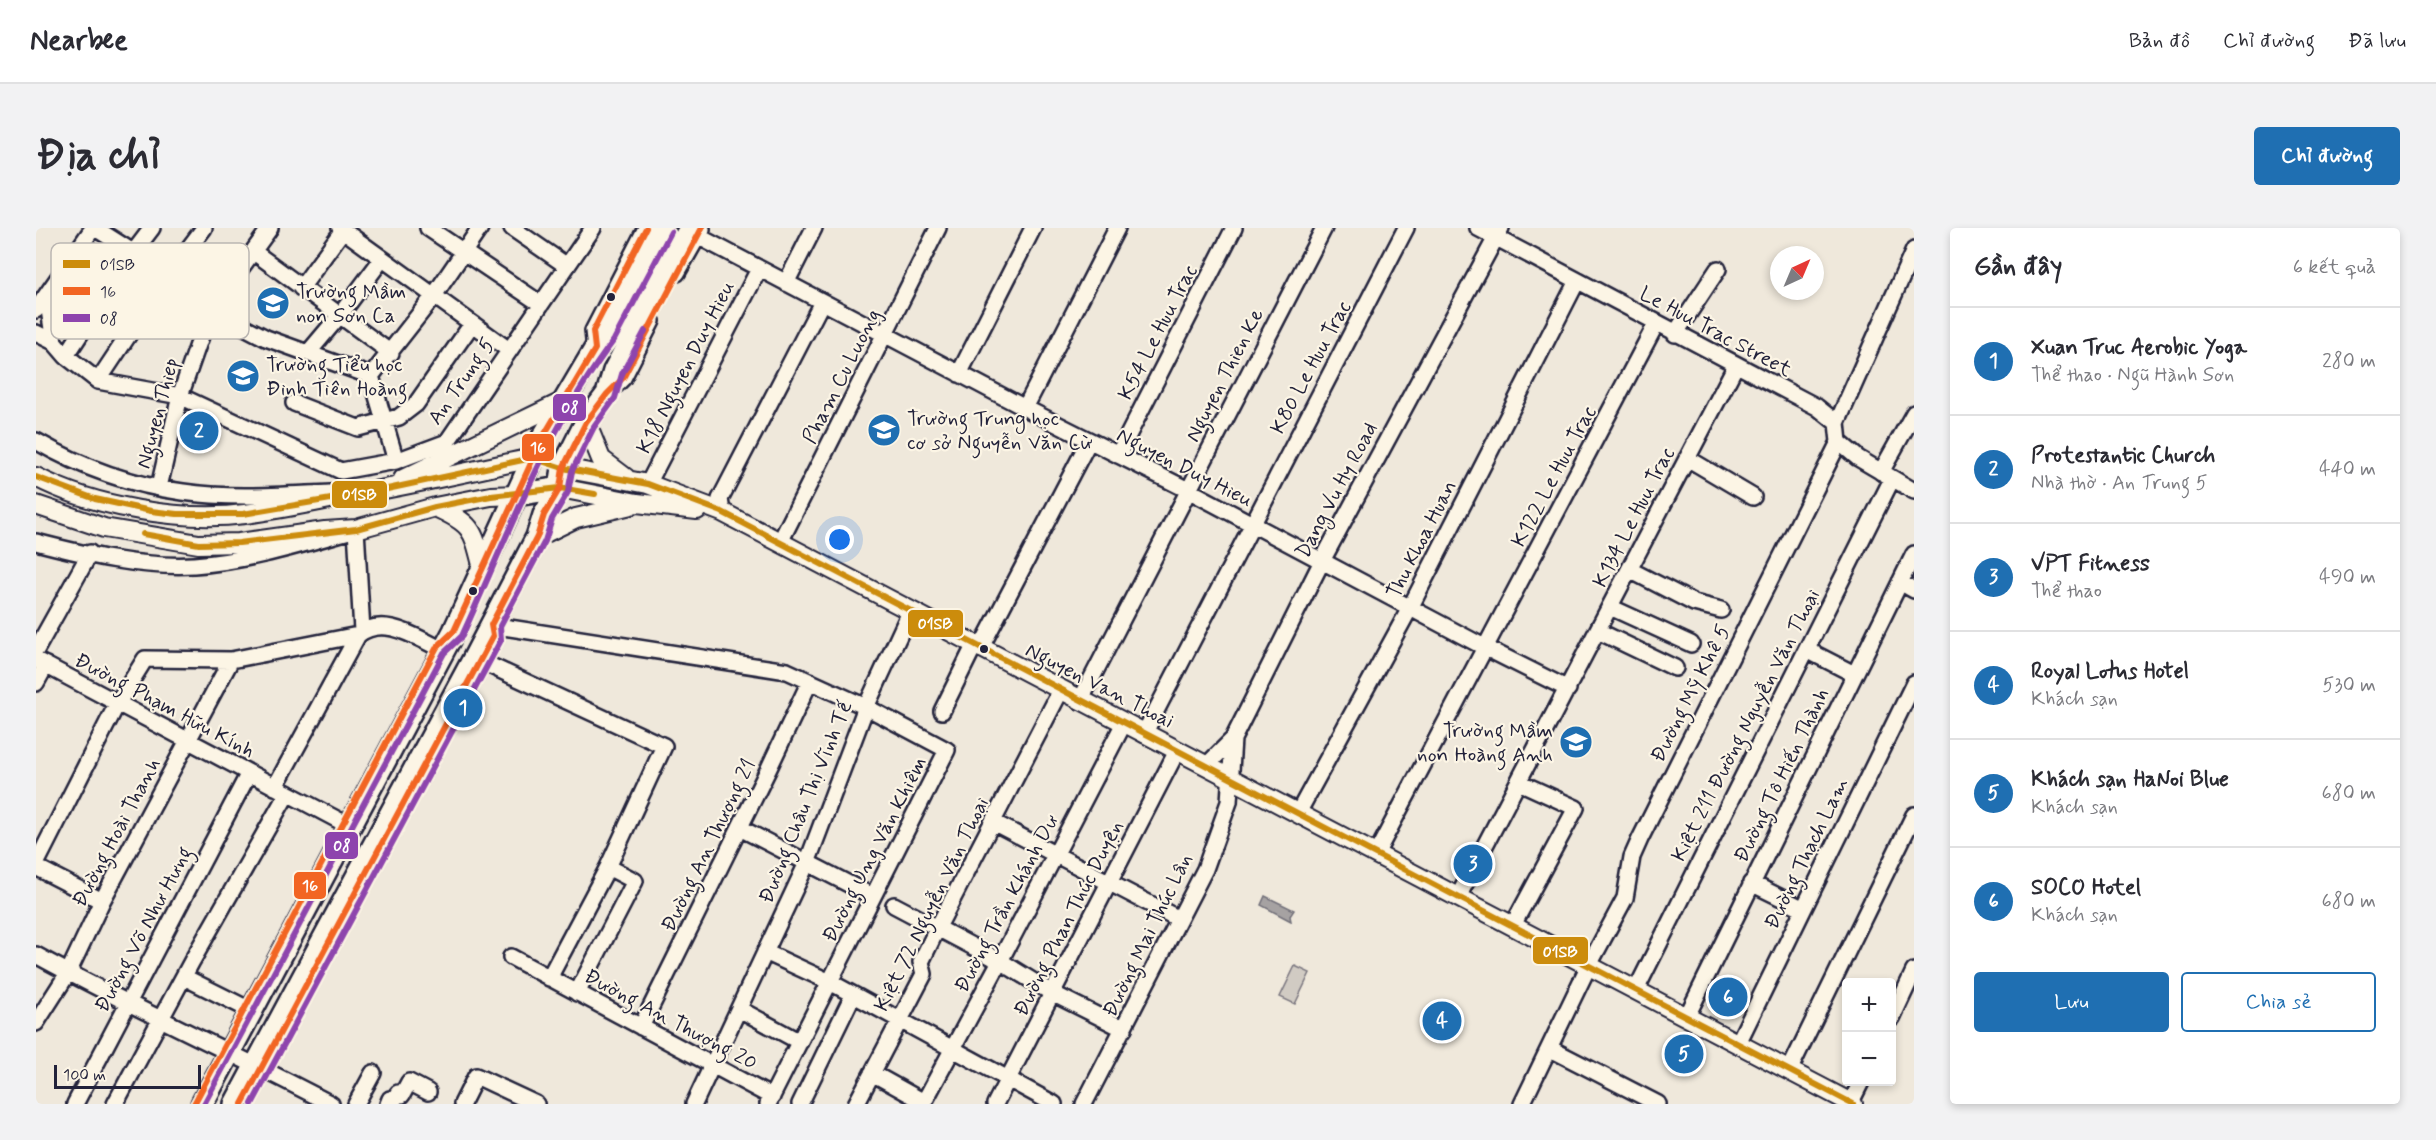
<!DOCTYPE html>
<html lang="vi">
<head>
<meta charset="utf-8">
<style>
	:root { --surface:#fff; --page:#f2f2f3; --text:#2b2b33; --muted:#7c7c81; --line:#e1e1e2; --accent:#1f6fb2 }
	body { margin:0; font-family:Mynerve,sans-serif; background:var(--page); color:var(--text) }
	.controls { position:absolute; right:18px; bottom:18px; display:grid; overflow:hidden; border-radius:6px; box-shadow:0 3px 9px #0003 }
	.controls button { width:54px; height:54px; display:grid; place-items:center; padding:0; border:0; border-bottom:2px solid var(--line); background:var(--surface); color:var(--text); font:30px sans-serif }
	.compass { position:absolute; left:1734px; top:18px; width:54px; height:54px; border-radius:50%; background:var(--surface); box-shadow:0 3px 9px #0003; rotate:44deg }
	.scale { position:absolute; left:18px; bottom:15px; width:147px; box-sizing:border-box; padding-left:6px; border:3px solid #22223b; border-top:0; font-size:16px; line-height:21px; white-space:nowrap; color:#22223b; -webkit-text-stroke:4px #fcf5e5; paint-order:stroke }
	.you { position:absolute; left:804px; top:312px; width:21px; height:21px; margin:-15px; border:4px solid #fff; border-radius:50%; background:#1a73e8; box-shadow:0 0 0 9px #1a73e833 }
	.badge { display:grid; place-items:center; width:39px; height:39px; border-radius:50%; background:var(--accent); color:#fff; font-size:20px; font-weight:700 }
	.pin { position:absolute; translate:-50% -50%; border:3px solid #fff; box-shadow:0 2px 6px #0006 }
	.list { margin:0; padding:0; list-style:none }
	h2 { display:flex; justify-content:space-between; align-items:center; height:78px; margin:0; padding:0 24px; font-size:26px }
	h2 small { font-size:20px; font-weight:400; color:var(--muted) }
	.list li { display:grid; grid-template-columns:39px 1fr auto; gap:18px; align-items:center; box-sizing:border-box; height:108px; padding:0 24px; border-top:2px solid var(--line) }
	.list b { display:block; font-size:22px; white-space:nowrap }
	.list p { margin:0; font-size:20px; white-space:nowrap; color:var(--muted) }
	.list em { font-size:20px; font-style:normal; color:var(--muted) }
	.actions { display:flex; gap:12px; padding:18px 24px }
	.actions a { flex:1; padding:14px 0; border:2px solid var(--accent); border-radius:6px; text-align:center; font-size:21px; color:var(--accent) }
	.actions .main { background:var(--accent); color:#fff }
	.map { position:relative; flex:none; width:1878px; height:876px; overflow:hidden; border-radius:6px }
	header { display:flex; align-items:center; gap:36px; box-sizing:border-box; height:84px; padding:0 30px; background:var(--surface); border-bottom:2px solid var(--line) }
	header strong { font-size:28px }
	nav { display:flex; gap:33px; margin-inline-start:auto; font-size:21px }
	.intro { display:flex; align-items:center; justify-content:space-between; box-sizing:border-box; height:144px; padding:0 36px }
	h1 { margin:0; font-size:42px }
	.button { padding:15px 27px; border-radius:6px; background:var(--accent); color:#fff; font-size:21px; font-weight:700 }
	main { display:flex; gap:36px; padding:0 36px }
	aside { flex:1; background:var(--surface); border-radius:6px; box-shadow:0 3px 9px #0003 }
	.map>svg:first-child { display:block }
	.green { fill:#d1cbc3; stroke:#7a767f; stroke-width:1.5 }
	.water { fill:#a6a2a2; stroke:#716f79; stroke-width:1.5 }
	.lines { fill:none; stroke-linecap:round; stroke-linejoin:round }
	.minor-casing { stroke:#22223b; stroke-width:20 }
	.major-casing { stroke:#22223b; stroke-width:22 }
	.highway-casing { stroke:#22223b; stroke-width:26 }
	.minor { stroke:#fcf5e5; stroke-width:15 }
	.major { stroke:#fcf5e5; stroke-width:18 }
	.highway { stroke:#fcf5e5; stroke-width:21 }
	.bus-1-casing { stroke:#fcf5e5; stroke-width:10 }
	.bus-2-casing { stroke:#fcf5e5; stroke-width:10 }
	.bus-3-casing { stroke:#fcf5e5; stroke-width:10 }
	.bus-1 { stroke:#cc8c0c; stroke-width:6 }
	.bus-2 { stroke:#f26522; stroke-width:6 }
	.bus-3 { stroke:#8e44ad; stroke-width:6 }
	.bus-dot { fill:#22223b; stroke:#fcf5e5; stroke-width:2 }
	.labels { text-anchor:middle; stroke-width:4.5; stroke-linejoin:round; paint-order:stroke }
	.poi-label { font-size:21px; fill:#22223b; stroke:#fcf5e5; text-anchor:start }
	.street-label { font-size:21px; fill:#22223b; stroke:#fcf5e5 }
	.key { fill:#fcf5e5; stroke:#bbb6b2; stroke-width:1.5 }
	.key-label { font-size:16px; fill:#22223b }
	.line-badge { stroke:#fcf5e5; stroke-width:2 }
	.badge-label { font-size:16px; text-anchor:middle; font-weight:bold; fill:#fff }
</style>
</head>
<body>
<header>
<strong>Nearbee</strong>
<nav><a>Bản đồ</a><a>Chỉ đường</a><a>Đã lưu</a></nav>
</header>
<div class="intro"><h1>Địa chỉ</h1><a class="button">Chỉ đường</a></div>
<main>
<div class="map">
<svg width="1878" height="876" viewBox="0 0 1878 876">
	<rect width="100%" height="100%" fill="#efe8db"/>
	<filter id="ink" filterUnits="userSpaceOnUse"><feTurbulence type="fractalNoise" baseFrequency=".0167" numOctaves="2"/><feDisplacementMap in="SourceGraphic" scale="12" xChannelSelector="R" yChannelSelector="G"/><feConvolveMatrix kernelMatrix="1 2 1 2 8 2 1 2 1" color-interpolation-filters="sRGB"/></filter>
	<g filter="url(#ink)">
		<path class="green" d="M1259,738L1274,745L1259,776L1244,769Z"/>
		<path class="water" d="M1229,668L1258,682L1254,688L1255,693L1225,677Z"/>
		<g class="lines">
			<defs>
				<path id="minor" d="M59,0L89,19L176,82L230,110L335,148
					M304,0L473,122
					M392,0L505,76
					M476,0L531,38
					M1442,0L1781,179L1801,195L1803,214L1822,230L1878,263
					M652,3L989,180L1152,262L1450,420L1532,461
					M218,24L355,125
					M641,45L666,1
					M750,55L778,0
					M265,60L307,2
					M11,68L18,114
					M0,82L57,0
					M0,105L18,114L30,128L62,153L144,168L305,243L360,233L411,214L557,0
					M1639,106L1682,41
					M559,121L557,103L610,0
					M272,125L304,87L346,31
					M30,128L97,25L116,0
					M923,146L997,0
					M335,148L397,69L444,0
					M335,148L360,233
					M62,153L131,49L168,0
					M573,164L587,150L616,93
					M258,175L322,200L363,189L380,176L436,96
					M989,180L1081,0
					M1801,195L1878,22
					M0,213C45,239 95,257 147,264C195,271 245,267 294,265
					M1082,227L1198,0
					M1651,230L1717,269
					M1845,244L1878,185
					M612,256L723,41
					M123,259L144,168L170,94L182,72L234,0
					M686,284L684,271L786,74
					M0,314C50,327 106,340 158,337C214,333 266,316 320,301L326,403
					M744,314L902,0
					M1594,342L1658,375L1685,382
					M1864,354L1878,362
					M1574,379L1655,416
					M455,397L751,443L830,479L911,522L732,876
					M1562,403L1639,440
					M944,421L1053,213
					M0,422L54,325
					M1771,422L1818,446
					M438,430L628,518L572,639L513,750
					M0,432L306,594
					M0,455L10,437
					M1044,473L1288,0
					M906,483L938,418
					M1108,506L1370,0
					M1170,538L1197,511
					M239,559L322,407
					M1262,585L1374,380L1541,53
					M957,594L1143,691
					M704,600L836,668
					M1340,626L1620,96
					M0,636L81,476L109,431L195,432L322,407C346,387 378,408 401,419
					M0,639L66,673
					M1715,655L1766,680
					M1422,669L1700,137
					M858,677L964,733L1016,765L1088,801
					M1477,697L1540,580L1483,554
					M729,724L794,754L1018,876
					M0,727C96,780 197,824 295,876
					M475,729L736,869
					M148,749L208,779
					M1600,762L1856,251
					M541,765L599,653L572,639
					M703,781L764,814
					M1651,788L1878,326
					M1856,790L1878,743
					M0,795L32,745L66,673L195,432
					M605,799L733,540L774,453
					M1702,815L1878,455
					M1513,820L1622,876
					M1753,843L1878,587
					M836,845L888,874
					M39,876L213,545
					M79,876L156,733L251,566
					M320,876L337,845
					M352,876L354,871L358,872L362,865L366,867L373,854L392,864
					M426,876L440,848L500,876
					M658,876L771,635L830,479L874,384
					M764,876L817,767
					M820,876L888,746L885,734L902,699L1025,462
					M887,876L964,733L1088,495
					M959,876L1141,523
					M1048,876L1169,641L1193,574L1197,511L1286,333L1465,0
					M1486,876L1553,737L1589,670L1596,629L1604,611L1803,214
					M1814,876L1825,854"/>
				<path id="major" d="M550,194L565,231L590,250
					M527,240L612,256L686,284L1817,876
					M0,249C57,279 146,294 209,286C239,282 269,276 299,270C365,259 431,244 496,230
					M367,251L528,173
					M524,260L601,275L661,282
					M0,277L68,300L163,316L203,315L289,303L320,301L399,279L455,268L480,267
					M399,279C437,296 437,301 447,341
					M501,309L540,290L595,277"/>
				<path id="highway" d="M480,267L524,260
					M166,876L418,403L507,209L559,121L570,108L627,0
					M199,876L438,430L501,309L508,287L524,260L527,240L550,194L571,166L578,143L654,0"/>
			</defs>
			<use href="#minor" class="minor-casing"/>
			<use href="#major" class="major-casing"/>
			<use href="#highway" class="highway-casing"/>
			<use href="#minor" class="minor"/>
			<use href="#major" class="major"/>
			<use href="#highway" class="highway"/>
			<defs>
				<path id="bus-1" d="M0,249L59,271L115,283L141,286H207L342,263L496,230L527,240L612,256L686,284L1817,876
					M107,306L163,316L203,315L320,301L399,279L455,268L524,260L559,266"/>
				<path id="bus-2" d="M158,876L401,419L418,403L507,209L559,121L557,103L610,0
					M206,876L457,408L455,397L501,309L508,287L524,260L527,240L550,194L571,166L587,150L666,0"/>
				<path id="bus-3" d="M168,876L408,425L426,408C472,308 511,200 578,112L635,4
					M216,876L465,412L464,398L509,313L516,291L532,264L536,243L558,199L579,170L586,146L609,103"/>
			</defs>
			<use href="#bus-1" class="bus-1-casing"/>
			<use href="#bus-2" class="bus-2-casing"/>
			<use href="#bus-3" class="bus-3-casing"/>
			<use href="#bus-1" class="bus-1"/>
			<use href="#bus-2" class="bus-2"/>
			<use href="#bus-3" class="bus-3"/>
		</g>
	</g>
	<defs>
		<symbol id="school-disc" viewBox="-11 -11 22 22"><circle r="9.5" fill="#1f6fb2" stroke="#fcf5e5"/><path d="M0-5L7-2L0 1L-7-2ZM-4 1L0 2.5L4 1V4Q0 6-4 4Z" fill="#fff"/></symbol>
	</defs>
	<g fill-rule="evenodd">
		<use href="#school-disc" x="218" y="56" width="38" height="38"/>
		<use href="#school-disc" x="188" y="129" width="38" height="38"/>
		<use href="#school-disc" x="829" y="183" width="38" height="38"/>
		<use href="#school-disc" x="1521" y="495" width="38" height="38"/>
	</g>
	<g class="bus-dot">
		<circle cx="575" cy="69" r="5"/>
		<circle cx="437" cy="363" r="5"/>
		<circle cx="948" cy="421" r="5"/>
	</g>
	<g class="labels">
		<g class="poi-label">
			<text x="260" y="70">Trường Mầm<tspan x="260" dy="24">non Sơn Ca</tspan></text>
			<text x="230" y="143">Trường Tiểu học<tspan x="230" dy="24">Đinh Tiên Hoàng</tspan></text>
			<text x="871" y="197">Trường Trung học<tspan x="871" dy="24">cơ sở Nguyễn Văn Cừ</tspan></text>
			<text x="1517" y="509" text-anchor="end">Trường Mầm<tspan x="1517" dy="24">non Hoàng Anh</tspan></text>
		</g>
		<g class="street-label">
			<text transform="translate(1680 103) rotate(28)" y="7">Le Huu Trac Street</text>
			<text transform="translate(1121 104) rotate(-63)" y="7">K54 Le Huu Trac</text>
			<text transform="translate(649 139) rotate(-63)" y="7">K18 Nguyen Duy Hieu</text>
			<text transform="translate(1274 139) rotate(-62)" y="7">K80 Le Huu Trac</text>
			<text transform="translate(1188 147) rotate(-63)" y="7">Nguyen Thien Ke</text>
			<text transform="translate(805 148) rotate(-63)" y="7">Pham Cu Luong</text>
			<text transform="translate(425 153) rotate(-55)" y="7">An Trung 5</text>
			<text transform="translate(121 185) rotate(-75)" y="7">Nguyen Thiep</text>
			<text transform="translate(1149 239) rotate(27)" y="7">Nguyen Duy Hieu</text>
			<text transform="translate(1517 248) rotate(-62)" y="7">K122 Le Huu Trac</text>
			<text transform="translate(1300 262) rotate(-62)" y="7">Dang Vu Hy Road</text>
			<text transform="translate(1597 289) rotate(-63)" y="7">K134 Le Huu Trac</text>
			<text transform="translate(1385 311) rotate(-63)" y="7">Thu Khoa Huan</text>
			<text transform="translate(1064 457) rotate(27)" y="7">Nguyen Van Thoai</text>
			<text transform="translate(1654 465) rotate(-63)" y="7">Đường Mỹ Khê 5</text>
			<text transform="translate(129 477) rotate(28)" y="7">Đường Phạm Hữu Kính</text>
			<text transform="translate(1709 497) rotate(-63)" y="7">Kiệt 211 Đường Nguyễn Văn Thoại</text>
			<text transform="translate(1745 547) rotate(-64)" y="7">Đường Tô Hiến Thành</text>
			<text transform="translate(769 574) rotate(-68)" y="7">Đường Châu Thị Vĩnh Tế</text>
			<text transform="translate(80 604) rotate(-62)" y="7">Đường Hoài Thanh</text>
			<text transform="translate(672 617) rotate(-64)" y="7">Đường An Thượng 21</text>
			<text transform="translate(838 621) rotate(-63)" y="7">Đường Ung Văn Khiêm</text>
			<text transform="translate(1770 625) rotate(-64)" y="7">Đường Thạch Lam</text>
			<text transform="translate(970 675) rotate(-62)" y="7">Đường Trần Khánh Dư</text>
			<text transform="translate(895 676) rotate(-64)" y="7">Kiệt 72 Nguyễn Văn Thoại</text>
			<text transform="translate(1032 690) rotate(-63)" y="7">Đường Phan Thúc Duyện</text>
			<text transform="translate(107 701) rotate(-62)" y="7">Đường Võ Như Hưng</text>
			<text transform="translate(1111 707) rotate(-64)" y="7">Đường Mai Thúc Lân</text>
			<text transform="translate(635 791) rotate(28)" y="7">Đường An Thượng 20</text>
		</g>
	</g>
	<rect x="15" y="15" width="198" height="96" rx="9" class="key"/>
	<rect x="27" y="32" width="27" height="8" fill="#cc8c0c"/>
	<rect x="27" y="59" width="27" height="8" fill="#f26522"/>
	<rect x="27" y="86" width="27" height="8" fill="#8e44ad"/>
	<g class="key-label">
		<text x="64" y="42">01SB</text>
		<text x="64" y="69">16</text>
		<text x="64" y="96">08</text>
	</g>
	<g class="line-badge">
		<rect x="516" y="165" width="35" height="29" rx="6" fill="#8e44ad"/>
		<rect x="485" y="205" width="34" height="29" rx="6" fill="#f26522"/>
		<rect x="295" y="252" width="57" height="29" rx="6" fill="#cc8c0c"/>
		<rect x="871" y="381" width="57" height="29" rx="6" fill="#cc8c0c"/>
		<rect x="288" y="603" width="35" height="29" rx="6" fill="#8e44ad"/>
		<rect x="257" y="643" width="34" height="29" rx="6" fill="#f26522"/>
		<rect x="1496" y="708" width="57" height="29" rx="6" fill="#cc8c0c"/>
	</g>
	<g class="badge-label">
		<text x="534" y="185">08</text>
		<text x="502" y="225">16</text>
		<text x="323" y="272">01SB</text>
		<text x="899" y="401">01SB</text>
		<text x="306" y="623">08</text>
		<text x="274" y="663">16</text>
		<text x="1524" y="729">01SB</text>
	</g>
</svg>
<div class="controls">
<button>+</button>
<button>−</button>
</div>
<svg class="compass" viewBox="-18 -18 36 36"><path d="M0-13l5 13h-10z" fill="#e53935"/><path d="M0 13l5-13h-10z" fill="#7c7c81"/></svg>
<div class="scale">100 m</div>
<div class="you"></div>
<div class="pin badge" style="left:427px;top:480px">1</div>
<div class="pin badge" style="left:163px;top:203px">2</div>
<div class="pin badge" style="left:1437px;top:636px">3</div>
<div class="pin badge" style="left:1406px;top:793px">4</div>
<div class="pin badge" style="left:1648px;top:826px">5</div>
<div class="pin badge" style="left:1692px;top:769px">6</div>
</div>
<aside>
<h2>Gần đây<small>6 kết quả</small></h2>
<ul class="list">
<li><span class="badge">1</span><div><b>Xuan Truc Aerobic Yoga</b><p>Thể thao · Ngũ Hành Sơn</p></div><em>280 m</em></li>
<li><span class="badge">2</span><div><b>Protestantic Church</b><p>Nhà thờ · An Trung 5</p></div><em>440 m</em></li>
<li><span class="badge">3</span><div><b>VPT Fitness</b><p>Thể thao</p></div><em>490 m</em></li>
<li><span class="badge">4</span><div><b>Royal Lotus Hotel</b><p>Khách sạn</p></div><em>530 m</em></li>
<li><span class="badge">5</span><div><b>Khách sạn HaNoi Blue</b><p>Khách sạn</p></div><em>680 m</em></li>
<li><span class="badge">6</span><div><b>SOCO Hotel</b><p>Khách sạn</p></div><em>680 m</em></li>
</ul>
<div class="actions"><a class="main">Lưu</a><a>Chia sẻ</a></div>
</aside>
</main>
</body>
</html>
